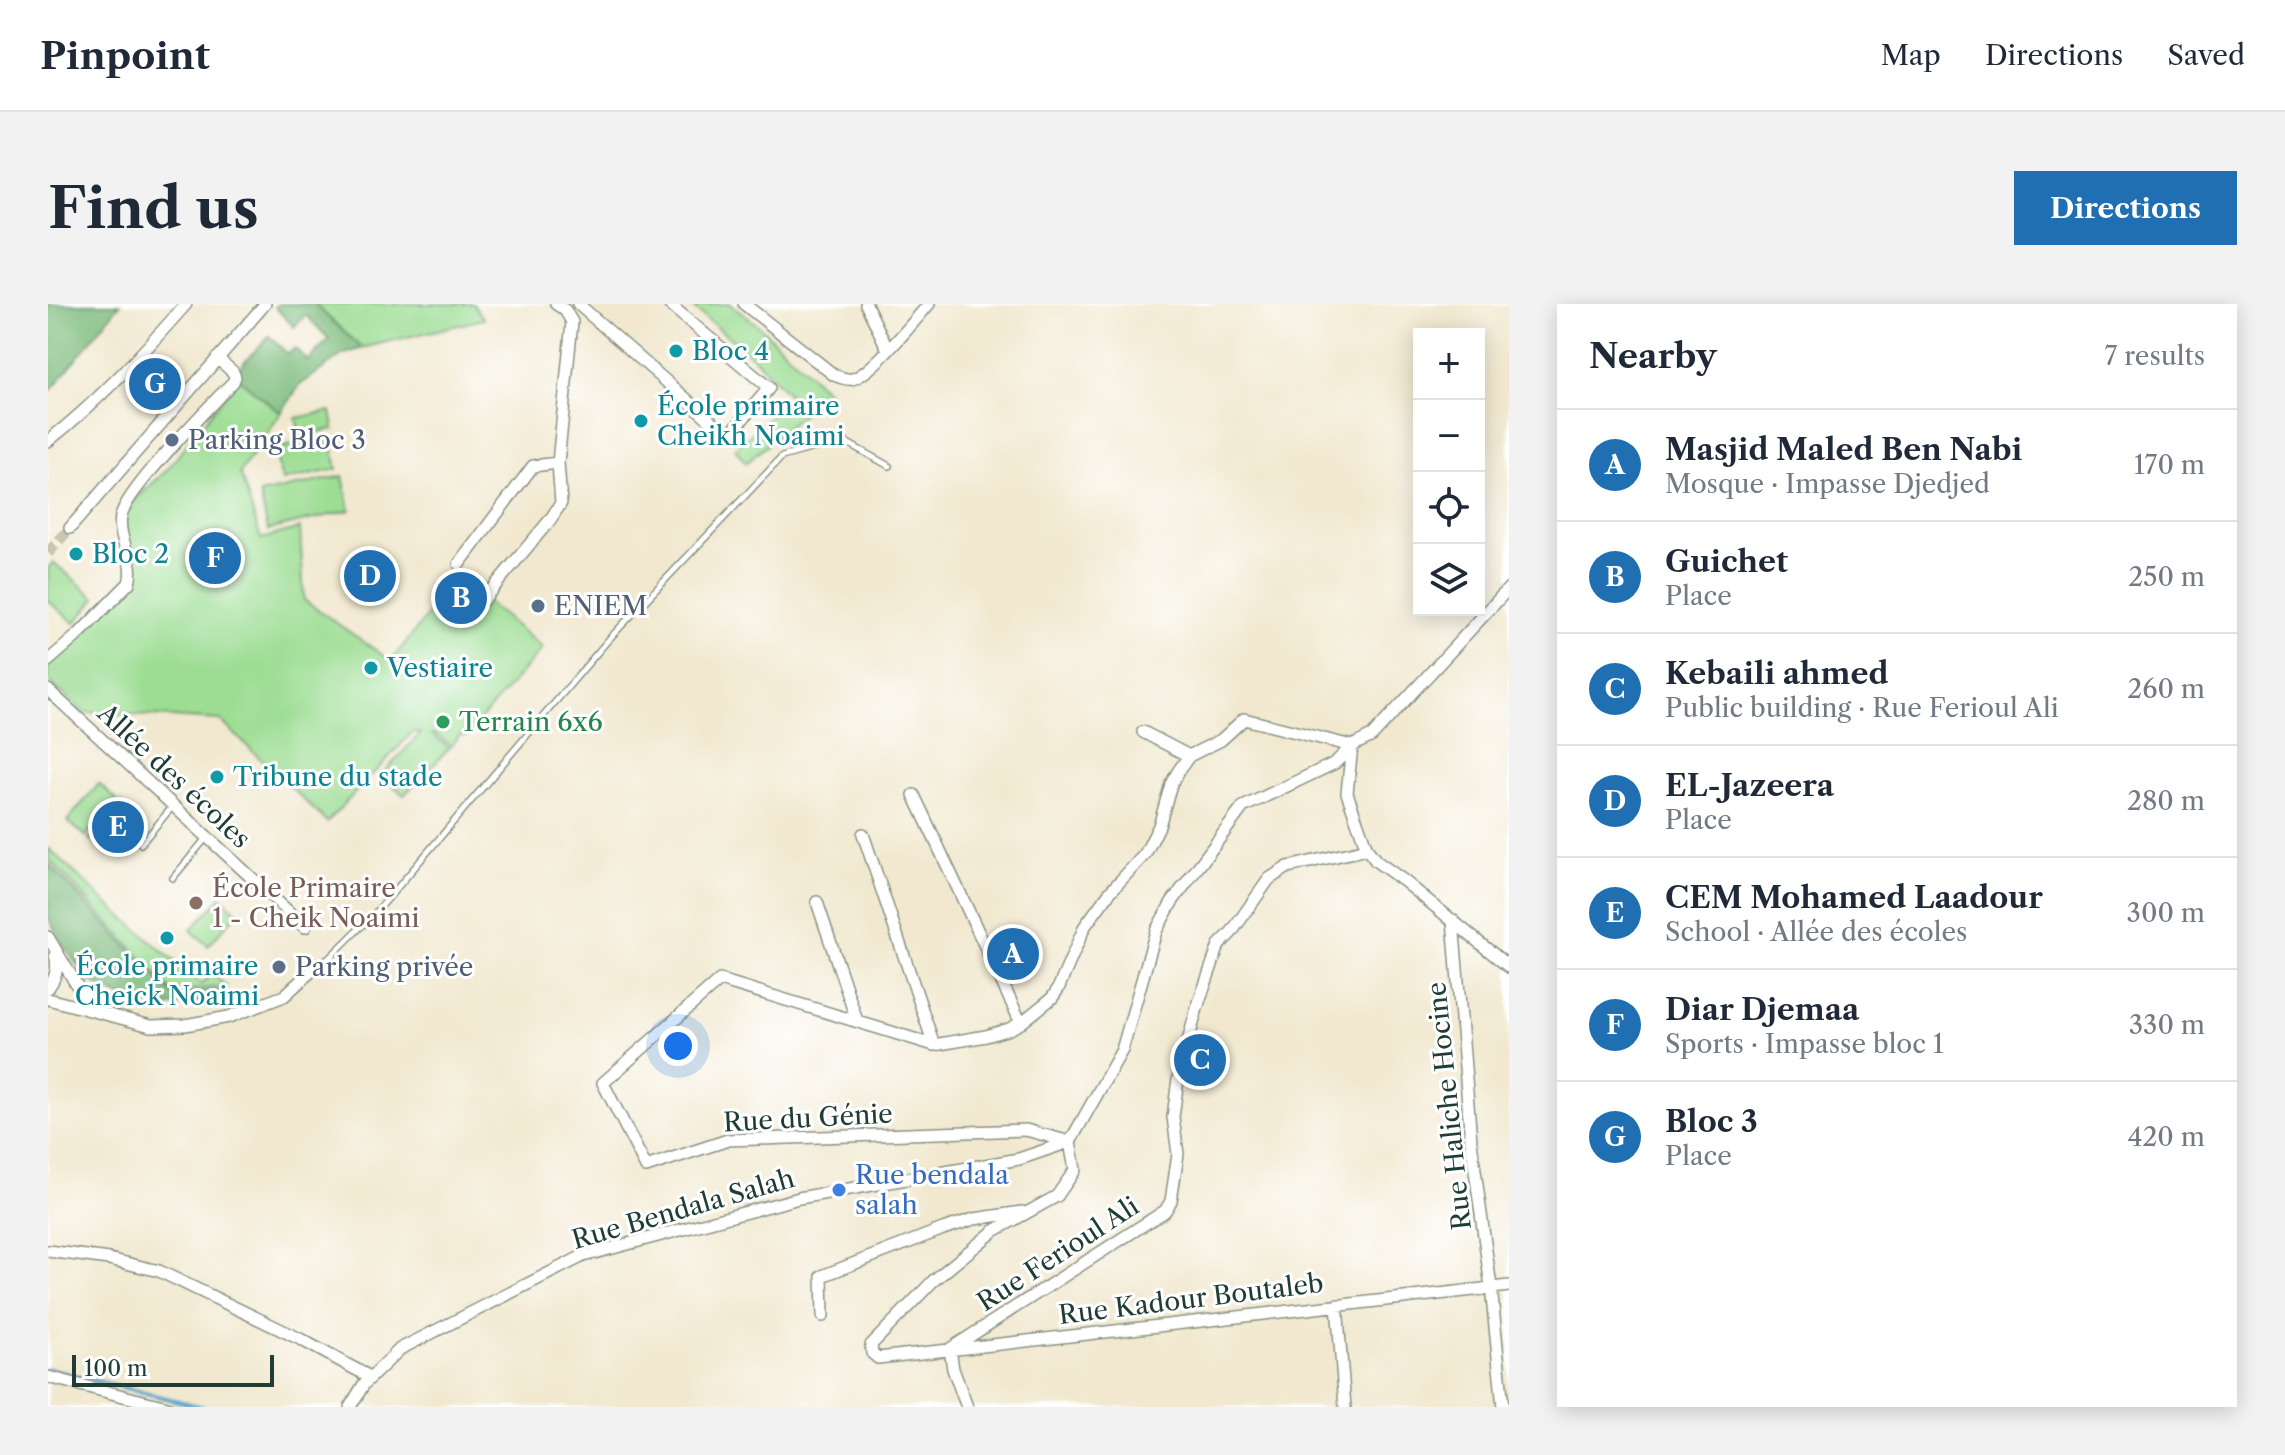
<!DOCTYPE html>
<html lang="en">
<head>
<meta charset="utf-8">
<style>
	:root { --surface:#fff; --page:#f2f2f3; --text:#1f2937; --muted:#747a83; --line:#e0e1e3; --accent:#1f6fb2 }
	body { margin:0; font-family:"Libre Caslon Text",serif; background:var(--page); color:var(--text) }
	.controls { position:absolute; right:24px; top:24px; display:grid; overflow:hidden; border-radius:0px; box-shadow:0 4px 20px #0003 }
	.controls button { width:72px; height:72px; display:grid; place-items:center; padding:0; border:0; border-bottom:2px solid var(--line); background:var(--surface); color:var(--text); font:40px sans-serif }
	.scale { position:absolute; left:24px; bottom:20px; width:202px; box-sizing:border-box; padding-left:8px; border:4px solid #1f3d34; border-top:0; font-size:22px; line-height:28px; white-space:nowrap; color:#1f3d34; -webkit-text-stroke:6px #fff; paint-order:stroke }
	.you { position:absolute; left:630px; top:742px; width:28px; height:28px; margin:-20px; border:6px solid #fff; border-radius:50%; background:#1a73e8; box-shadow:0 0 0 12px #1a73e833 }
	.badge { display:grid; place-items:center; width:52px; height:52px; border-radius:50%; background:var(--accent); color:#fff; font-size:26px; font-weight:700 }
	.pin { position:absolute; translate:-50% -50%; border:4px solid #fff; box-shadow:0 2px 8px #0006 }
	.list { margin:0; padding:0; list-style:none }
	h2 { display:flex; justify-content:space-between; align-items:center; height:104px; margin:0; padding:0 32px; font-size:34px }
	h2 small { font-size:26px; font-weight:400; color:var(--muted) }
	.list li { display:grid; grid-template-columns:52px 1fr auto; gap:24px; align-items:center; box-sizing:border-box; height:112px; padding:0 32px; border-top:2px solid var(--line) }
	.list b { display:block; font-size:30px; white-space:nowrap }
	.list p { margin:0; font-size:26px; white-space:nowrap; color:var(--muted) }
	.list em { font-size:26px; font-style:normal; color:var(--muted) }
	.icon { flex:none; width:44px; height:44px; fill:none; stroke:currentColor; stroke-width:2; stroke-linecap:round; stroke-linejoin:round }
	.map { position:relative; flex:none; width:1461px; height:1103px; overflow:hidden; border-radius:0px }
	header { display:flex; align-items:center; gap:48px; box-sizing:border-box; height:112px; padding:0 40px; background:var(--surface); border-bottom:2px solid var(--line) }
	header strong { font-size:38px }
	nav { display:flex; gap:44px; margin-inline-start:auto; font-size:28px }
	.intro { display:flex; align-items:center; justify-content:space-between; box-sizing:border-box; height:192px; padding:0 48px }
	h1 { margin:0; font-size:56px }
	.button { padding:20px 36px; border-radius:0px; background:var(--accent); color:#fff; font-size:28px; font-weight:700 }
	main { display:flex; gap:48px; padding:0 48px }
	aside { flex:1; background:var(--surface); border-radius:0px; box-shadow:0 4px 20px #0003 }
	.map>svg:first-child { display:block }
	.green { fill:#9cdd93; stroke:#5e8d64; stroke-width:2 }
	.forest { fill:#7dbc7d; stroke:#4e7c58; stroke-width:2 }
	.lines { fill:none; stroke-linecap:round; stroke-linejoin:round }
	.stream { stroke:#50a4cc; stroke-width:4 }
	.street-tunnel { stroke:#c7c6b0; stroke-width:11; stroke-dasharray:11 5.5; stroke-linecap:butt }
	.lane-casing { stroke:#889282; stroke-width:8 }
	.street-casing { stroke:#889282; stroke-width:14 }
	.lane { stroke:#fff; stroke-width:5 }
	.street { stroke:#fff; stroke-width:11 }
	.culture-dot { fill:#0f9aa8; stroke:#fff; stroke-width:3 }
	.service-dot { fill:#5c6f8a; stroke:#fff; stroke-width:3 }
	.leisure-dot { fill:#2e9e5b; stroke:#fff; stroke-width:3 }
	.education-dot { fill:#8d6e63; stroke:#fff; stroke-width:3 }
	.shop-dot { fill:#3f7fe0; stroke:#fff; stroke-width:3 }
	.labels { text-anchor:middle; stroke-width:6; stroke-linejoin:round; paint-order:stroke }
	.culture-label { font-size:26px; fill:#0d838f; stroke:#fff; text-anchor:start }
	.service-label { font-size:26px; fill:#4e5e75; stroke:#fff; text-anchor:start }
	.leisure-label { font-size:26px; fill:#27864d; stroke:#fff; text-anchor:start }
	.street-label { font-size:26px; fill:#1f3d34; stroke:#fff }
	.education-label { font-size:26px; fill:#785e54; stroke:#fff; text-anchor:start }
	.shop-label { font-size:26px; fill:#366cbe; stroke:#fff; text-anchor:start }
</style>
</head>
<body>
<header>
<strong>Pinpoint</strong>
<nav><a>Map</a><a>Directions</a><a>Saved</a></nav>
</header>
<div class="intro"><h1>Find us</h1><a class="button">Directions</a></div>
<main>
<div class="map">
<svg width="1461" height="1103" viewBox="0 0 1461 1103">
	<rect width="100%" height="100%" fill="#fff"/>
	<filter id="ink" filterUnits="userSpaceOnUse"><feTurbulence type="fractalNoise" baseFrequency=".0125" numOctaves="2"/><feDisplacementMap in="SourceGraphic" scale="16" xChannelSelector="R" yChannelSelector="G"/><feConvolveMatrix kernelMatrix="1 2 1 2 8 2 1 2 1" color-interpolation-filters="sRGB"/></filter>
	<filter id="wash" filterUnits="userSpaceOnUse"><feTurbulence type="fractalNoise" baseFrequency=".006" numOctaves="4" result="noise"/><feDisplacementMap in="SourceGraphic" scale="32" xChannelSelector="R" yChannelSelector="G"/><feGaussianBlur stdDeviation="1.8" result="paint"/><feColorMatrix in="noise" values="0 0 0 0 0 0 0 0 0 0 0 0 0 0 0 0 0 1.4 0 .05"/><feComposite in="paint" operator="in"/></filter>
	<g filter="url(#wash)">
		<rect width="100%" height="100%" fill="#f1e8cf"/>
		<path class="green" d="M266,0H425L436,15L314,44Z
			M641,0H683L712,23L780,88L698,159L687,145L743,93L705,53Z
			M190,74L233,109L192,169L213,235L252,224L256,296L343,357L409,274L495,344L418,432L412,431L403,442L388,430H384L401,444L356,491L333,471L373,429L365,428L279,518L172,416L35,408L0,376V360L84,278L75,207L119,166Z
			M283,107L286,125L252,131L248,114Z
			M282,133L289,165L234,177L226,145Z
			M295,172L302,206L220,226L212,190Z
			M5,258L48,294L27,319L0,297V264Z
			M51,480L69,496L38,532L19,517Z
			M73,499L91,514L60,550L41,535Z
			M0,544L61,601L152,679L154,680L164,669L178,682L125,688L0,554Z
			M173,593L190,608L160,642L143,626Z"/>
		<path class="forest" d="M0,0H72L0,90Z
			M230,0H266L314,44L294,51L252,81L233,109L185,70L221,32L240,50L247,44L260,57L281,35L258,11L246,23L227,3Z
			M0,559L125,691L175,685L179,696L115,703L90,699L64,689L40,676L15,641L0,613Z"/>
		<g class="lines">
			<path class="stream" d="M0,1065L155,1103"/>
		</g>
	</g>
	<g filter="url(#ink)">
		<g class="lines">
			<path class="street-tunnel" d="M0,249L22,224"/>
			<defs>
				<path id="lane" d="M93,540L125,502
					M125,574L159,533
					M272,660L281,654L332,604L561,335L734,153L794,136L841,162"/>
				<path id="street" d="M530,0L678,130H682L721,84L621,0
					M696,0L786,71C791,73 798,76 804,75C823,71 867,16 881,0
					M818,0L840,46
					M0,137C51,97 95,49 138,0
					M22,224L217,0
					M411,260L485,162L510,159
					M1461,284L1324,432L1304,442L1287,459L1195,503L1124,598L1108,627L1074,746L1022,838L1027,866L1009,892L946,927L885,977L823,1041L824,1049L830,1054L1461,982
					M435,296L502,216L513,199L510,159L524,18L517,6L508,0
					M0,357L31,330L81,279C88,256 69,235 73,212C78,186 162,102 185,78L187,73L185,68L169,54
					M0,386L257,623
					M1095,428L1141,452
					M866,491L973,719
					M815,530L886,741
					M769,598L809,717
					M1405,616L1423,837L1443,983L1455,1103
					M0,633L31,685L54,709
					M0,684C8,674 11,664 7,651
					M0,695L103,722L137,721L181,713L236,692L270,661
					M1022,838L978,826L680,836L598,863L555,779L672,676L886,741L938,732L961,725L973,719L1004,694L1010,685L1037,622L1062,588L1097,550L1111,522L1123,480L1131,466L1141,452L1173,436L1196,415L1304,442L1299,489L1319,545L1328,557L1356,577L1461,663
					M0,947L61,955L111,967L252,1035L322,1073
					M1289,1001L1297,1103
					M775,1012L774,972L895,925L926,915L974,908
					M0,1073L119,1103
					M302,1103L316,1080L352,1045L535,952L751,894L971,855L1021,838
					M919,1103L905,1065L902,1045L1117,907L1123,897L1130,850L1125,813L1130,775L1149,704L1171,641L1183,629L1221,575L1240,563L1319,545"/>
			</defs>
			<use href="#lane" class="lane-casing"/>
			<use href="#street" class="street-casing"/>
			<use href="#lane" class="lane"/>
			<use href="#street" class="street"/>
		</g>
	</g>
	<g class="culture-dot">
		<circle cx="628" cy="47" r="8"/>
		<circle cx="593" cy="117" r="8"/>
		<circle cx="28" cy="250" r="8"/>
		<circle cx="323" cy="364" r="8"/>
		<circle cx="169" cy="473" r="8"/>
		<circle cx="119" cy="634" r="8"/>
	</g>
	<g class="service-dot">
		<circle cx="124" cy="136" r="8"/>
		<circle cx="490" cy="302" r="8"/>
		<circle cx="231" cy="663" r="8"/>
	</g>
	<circle class="leisure-dot" cx="395" cy="418" r="8"/>
	<circle class="education-dot" cx="148" cy="599" r="8"/>
	<circle class="shop-dot" cx="791" cy="886" r="8"/>
	<g class="labels">
		<g class="culture-label">
			<text x="644" y="56">Bloc 4</text>
			<text x="609" y="111">École primaire<tspan x="609" dy="30">Cheikh Noaimi</tspan></text>
			<text x="44" y="259">Bloc 2</text>
			<text x="339" y="373">Vestiaire</text>
			<text x="185" y="482">Tribune du stade</text>
			<text x="119" y="671" text-anchor="middle">École primaire<tspan x="119" dy="30">Cheick Noaimi</tspan></text>
		</g>
		<g class="service-label">
			<text x="140" y="145">Parking Bloc 3</text>
			<text x="506" y="311">ENIEM</text>
			<text x="247" y="672">Parking privée</text>
		</g>
		<g class="leisure-label">
			<text x="411" y="427">Terrain 6x6</text>
		</g>
		<g class="street-label">
			<text transform="translate(126 472) rotate(43)" y="9">Allée des écoles</text>
			<text transform="translate(1401 802) rotate(-96)" y="9">Rue Haliche Hocine</text>
			<text transform="translate(760 814) rotate(-3)" y="9">Rue du Génie</text>
			<text transform="translate(635 905) rotate(-16)" y="9">Rue Bendala Salah</text>
			<text transform="translate(1010 950) rotate(-33)" y="9">Rue Ferioul Ali</text>
			<text transform="translate(1143 995) rotate(-7)" y="9">Rue Kadour Boutaleb</text>
		</g>
		<g class="education-label">
			<text x="164" y="593">École Primaire<tspan x="164" dy="30">1 - Cheik Noaimi</tspan></text>
		</g>
		<g class="shop-label">
			<text x="807" y="880">Rue bendala<tspan x="807" dy="30">salah</tspan></text>
		</g>
	</g>
</svg>
<div class="controls">
<button>+</button>
<button>−</button>
<button><svg class="icon" aria-label="locate" viewBox="0 0 24 24"><circle cx="12" cy="12" r="6"/><path d="M12 2v4M12 18v4M2 12h4M18 12h4"/></svg></button>
<button><svg class="icon" aria-label="layers" viewBox="0 0 24 24"><path d="M12 4l9 5-9 5-9-5zM3 14l9 5 9-5"/></svg></button>
</div>
<div class="scale">100 m</div>
<div class="you"></div>
<div class="pin badge" style="left:965px;top:650px">A</div>
<div class="pin badge" style="left:413px;top:294px">B</div>
<div class="pin badge" style="left:1152px;top:756px">C</div>
<div class="pin badge" style="left:322px;top:272px">D</div>
<div class="pin badge" style="left:70px;top:523px">E</div>
<div class="pin badge" style="left:167px;top:254px">F</div>
<div class="pin badge" style="left:107px;top:80px">G</div>
</div>
<aside>
<h2>Nearby<small>7 results</small></h2>
<ul class="list">
<li><span class="badge">A</span><div><b>Masjid Maled Ben Nabi</b><p>Mosque · Impasse Djedjed</p></div><em>170 m</em></li>
<li><span class="badge">B</span><div><b>Guichet</b><p>Place</p></div><em>250 m</em></li>
<li><span class="badge">C</span><div><b>Kebaili ahmed</b><p>Public building · Rue Ferioul Ali</p></div><em>260 m</em></li>
<li><span class="badge">D</span><div><b>EL-Jazeera</b><p>Place</p></div><em>280 m</em></li>
<li><span class="badge">E</span><div><b>CEM Mohamed Laadour</b><p>School · Allée des écoles</p></div><em>300 m</em></li>
<li><span class="badge">F</span><div><b>Diar Djemaa</b><p>Sports · Impasse bloc 1</p></div><em>330 m</em></li>
<li><span class="badge">G</span><div><b>Bloc 3</b><p>Place</p></div><em>420 m</em></li>
</ul>
</aside>
</main>
</body>
</html>
